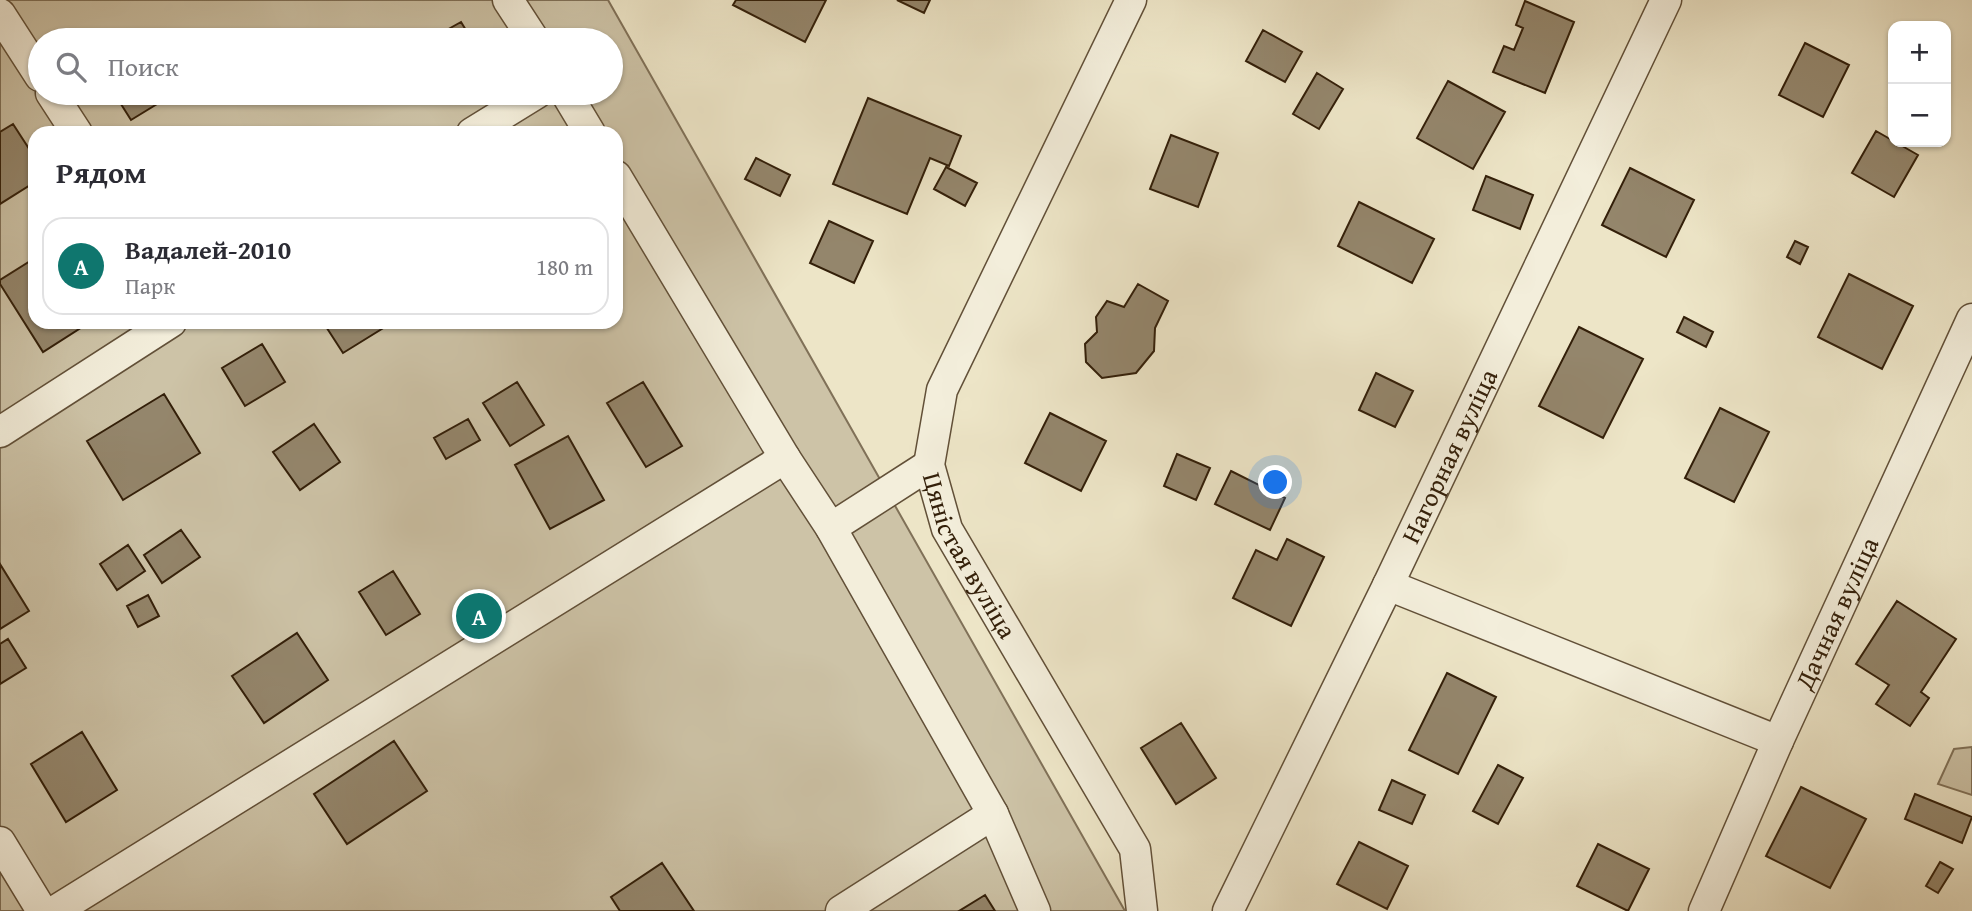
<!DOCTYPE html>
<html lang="ru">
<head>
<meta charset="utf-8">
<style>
	:root { --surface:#fff; --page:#f7f7f7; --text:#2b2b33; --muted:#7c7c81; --line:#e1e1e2; --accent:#0f766e }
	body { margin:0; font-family:"Gentium Book Plus",serif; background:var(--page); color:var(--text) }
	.controls { position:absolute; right:21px; top:21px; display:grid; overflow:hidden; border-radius:14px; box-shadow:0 2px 5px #0004 }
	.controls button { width:63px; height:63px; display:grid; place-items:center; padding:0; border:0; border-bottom:2px solid var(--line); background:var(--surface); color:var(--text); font:35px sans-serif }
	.you { position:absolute; left:1276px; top:483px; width:24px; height:24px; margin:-18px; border:5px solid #fff; border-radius:50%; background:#1a73e8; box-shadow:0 0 0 10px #1a73e833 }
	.badge { display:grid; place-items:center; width:46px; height:46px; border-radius:50%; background:var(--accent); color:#fff; font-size:23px; font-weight:700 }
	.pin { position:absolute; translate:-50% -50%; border:4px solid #fff; box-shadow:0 2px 7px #0006 }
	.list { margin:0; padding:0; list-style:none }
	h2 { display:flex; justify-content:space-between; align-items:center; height:91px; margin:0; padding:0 28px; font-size:30px }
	h2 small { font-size:23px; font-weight:400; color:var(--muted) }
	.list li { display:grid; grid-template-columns:46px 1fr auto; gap:21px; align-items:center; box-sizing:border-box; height:98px; margin:0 14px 14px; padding:0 14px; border:2px solid var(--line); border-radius:21px }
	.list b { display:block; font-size:26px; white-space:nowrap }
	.list p { margin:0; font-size:23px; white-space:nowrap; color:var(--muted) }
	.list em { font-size:23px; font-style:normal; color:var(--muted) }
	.icon { flex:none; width:38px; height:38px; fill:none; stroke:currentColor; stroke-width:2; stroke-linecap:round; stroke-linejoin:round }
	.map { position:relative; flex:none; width:1972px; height:911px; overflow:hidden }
	.search { position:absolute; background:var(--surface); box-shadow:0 2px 5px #0004; left:28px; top:28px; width:595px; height:77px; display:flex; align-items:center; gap:18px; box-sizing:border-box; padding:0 24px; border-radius:38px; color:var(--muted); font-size:26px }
	.panel { position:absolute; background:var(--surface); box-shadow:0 2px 5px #0004; left:28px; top:126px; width:595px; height:203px; border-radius:21px }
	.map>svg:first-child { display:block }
	.green { fill:#cdc3a7; stroke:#807158; stroke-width:2; fill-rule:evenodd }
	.building { fill:#94866c; stroke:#331f09; stroke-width:2 }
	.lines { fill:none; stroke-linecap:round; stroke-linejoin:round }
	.minor-casing { stroke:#625038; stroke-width:33 }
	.minor { stroke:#f3eedb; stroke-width:30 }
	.labels { text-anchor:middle; stroke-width:5; stroke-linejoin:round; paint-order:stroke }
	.street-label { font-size:26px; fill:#331f09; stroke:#f3eedb }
</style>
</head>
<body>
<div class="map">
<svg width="1972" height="911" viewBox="0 0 1972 911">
	<rect width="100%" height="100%" fill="#ede5c7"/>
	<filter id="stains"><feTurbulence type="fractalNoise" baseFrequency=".00286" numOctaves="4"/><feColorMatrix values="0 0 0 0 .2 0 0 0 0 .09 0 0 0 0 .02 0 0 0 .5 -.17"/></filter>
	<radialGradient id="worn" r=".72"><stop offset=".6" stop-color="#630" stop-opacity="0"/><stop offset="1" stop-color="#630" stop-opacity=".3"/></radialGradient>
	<path class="green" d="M0,0H608L1125,911H0ZM40,40H611V93H40ZM35,133H616V322H35Z
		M1972,747V795L1938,784L1954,749Z"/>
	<path class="building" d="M736,0H826L805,42L733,5Z
		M897,0H930L924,13Z
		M1525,1L1574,22L1545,93L1493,72L1504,46L1514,50L1523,28L1516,25Z
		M461,22L472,40H429Z
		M1263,30L1302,52L1285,82L1246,61Z
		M1805,43L1849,65L1823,117L1779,95Z
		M1317,73L1343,89L1319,129L1293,114Z
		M1448,81L1505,112L1473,169L1417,138Z
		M114,93H175L131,120Z
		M868,98L961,136L949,166L930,158L907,214L833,184Z
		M13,124L35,158V182L0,204V132Z
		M1876,131L1918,155L1894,197L1852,173Z
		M1171,135L1218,153L1198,207L1150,189Z
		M756,158L790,175L780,196L745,179Z
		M946,167L977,183L965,206L934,189Z
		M1630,168L1694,200L1666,257L1602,225Z
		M1486,176L1533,195L1520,229L1473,210Z
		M1359,202L1434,239L1412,283L1338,246Z
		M829,221L873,241L854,283L810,263Z
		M1795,241L1808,247L1800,264L1787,257Z
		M35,258V322H90L43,352L0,284V280Z
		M1849,274L1913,306L1882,369L1818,337Z
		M1138,284L1168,301L1155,328L1154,351L1136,373L1102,378L1086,362L1085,344L1097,332L1096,317L1107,301L1124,307Z
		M1684,317L1713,332L1706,347L1677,332Z
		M323,322H393L343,353Z
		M1579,327L1643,359L1603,438L1539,406Z
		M262,344L285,382L245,406L222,368Z
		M1376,373L1413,391L1395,427L1359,410Z
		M517,382L544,425L510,446L483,403Z
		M643,382L682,446L646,467L607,403Z
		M164,394L200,453L123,500L87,441Z
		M1720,408L1769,432L1734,502L1685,478Z
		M1050,413L1106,441L1081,491L1025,463Z
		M468,419L480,440L446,459L434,438Z
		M314,424L340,462L300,490L273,452Z
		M568,436L604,500L550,529L515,465Z
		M1177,454L1210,468L1196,500L1164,486Z
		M1231,471L1285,498L1270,530L1215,504Z
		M181,530L200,557L162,583L144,555Z
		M1287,539L1324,557L1291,626L1233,598L1256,550L1277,560Z
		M128,545L145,571L117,590L100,564Z
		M0,564L29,611L0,629Z
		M393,571L420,614L386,635L359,592Z
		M148,595L159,616L138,627L127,606Z
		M1897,601L1956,639L1921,692L1929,698L1910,726L1876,704L1889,685L1856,664Z
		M297,633L328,680L264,723L232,676Z
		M8,639L26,668L0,684V644Z
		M1447,673L1496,697L1458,774L1409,750Z
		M1181,723L1216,778L1176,804L1141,748Z
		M82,732L117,790L66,822L31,764Z
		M394,741L427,791L347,844L314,794Z
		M1498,765L1523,778L1498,824L1473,811Z
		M1392,780L1425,795L1412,824L1379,810Z
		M1801,787L1866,819L1830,888L1766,856Z
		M1915,794L1972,817L1962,843L1905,819Z
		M1359,842L1408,866L1387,909L1337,884Z
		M1598,844L1649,869L1628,911L1577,886Z
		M1940,862L1953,869L1938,893L1926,886Z
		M662,863L694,911H620L611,897Z
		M985,895L995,911H959Z"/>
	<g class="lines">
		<defs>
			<g id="minor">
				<path d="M508,0L534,40"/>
				<path id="s1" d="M1131,0L942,390L929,465L947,529L1135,849L1142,911"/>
				<path d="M0,14L40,76"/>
				<path d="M51,93L77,133"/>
				<path d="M566,93L590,133"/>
				<path d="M472,133L537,93"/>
				<path d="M616,176L785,458L831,528L993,814L1035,911"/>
				<path d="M0,432L171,322"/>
				<path d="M831,528L929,465"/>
				<path d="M1388,585L1778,741"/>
				<path d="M0,842L42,911"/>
				<path d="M55,911L785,458"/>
				<path d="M841,911L993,814"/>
				<path id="s2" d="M1228,911L1388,585L1666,0"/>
				<path id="s3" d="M1704,911L1778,741L1972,319"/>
			</g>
		</defs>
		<use href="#minor" class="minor-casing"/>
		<use href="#minor" class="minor"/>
	</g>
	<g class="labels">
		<g class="street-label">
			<text dy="9" stroke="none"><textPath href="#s2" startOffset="506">Нагорная вуліца</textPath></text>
			<text dy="9" stroke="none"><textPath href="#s1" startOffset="609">Цяністая вуліца</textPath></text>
			<text dy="9" stroke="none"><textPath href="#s3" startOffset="326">Дачная вуліца</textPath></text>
		</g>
	</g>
	<rect width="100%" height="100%" filter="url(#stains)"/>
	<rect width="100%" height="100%" fill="url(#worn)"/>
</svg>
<div class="controls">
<button>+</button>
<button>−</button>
</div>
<div class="you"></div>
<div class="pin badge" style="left:479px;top:616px">A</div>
<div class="search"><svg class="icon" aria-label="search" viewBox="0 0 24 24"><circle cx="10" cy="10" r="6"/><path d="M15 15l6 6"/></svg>Поиск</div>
<section class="panel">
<h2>Рядом<small></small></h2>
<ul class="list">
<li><span class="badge">A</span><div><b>Вадалей-2010</b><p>Парк</p></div><em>180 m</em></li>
</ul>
</section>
</div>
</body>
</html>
